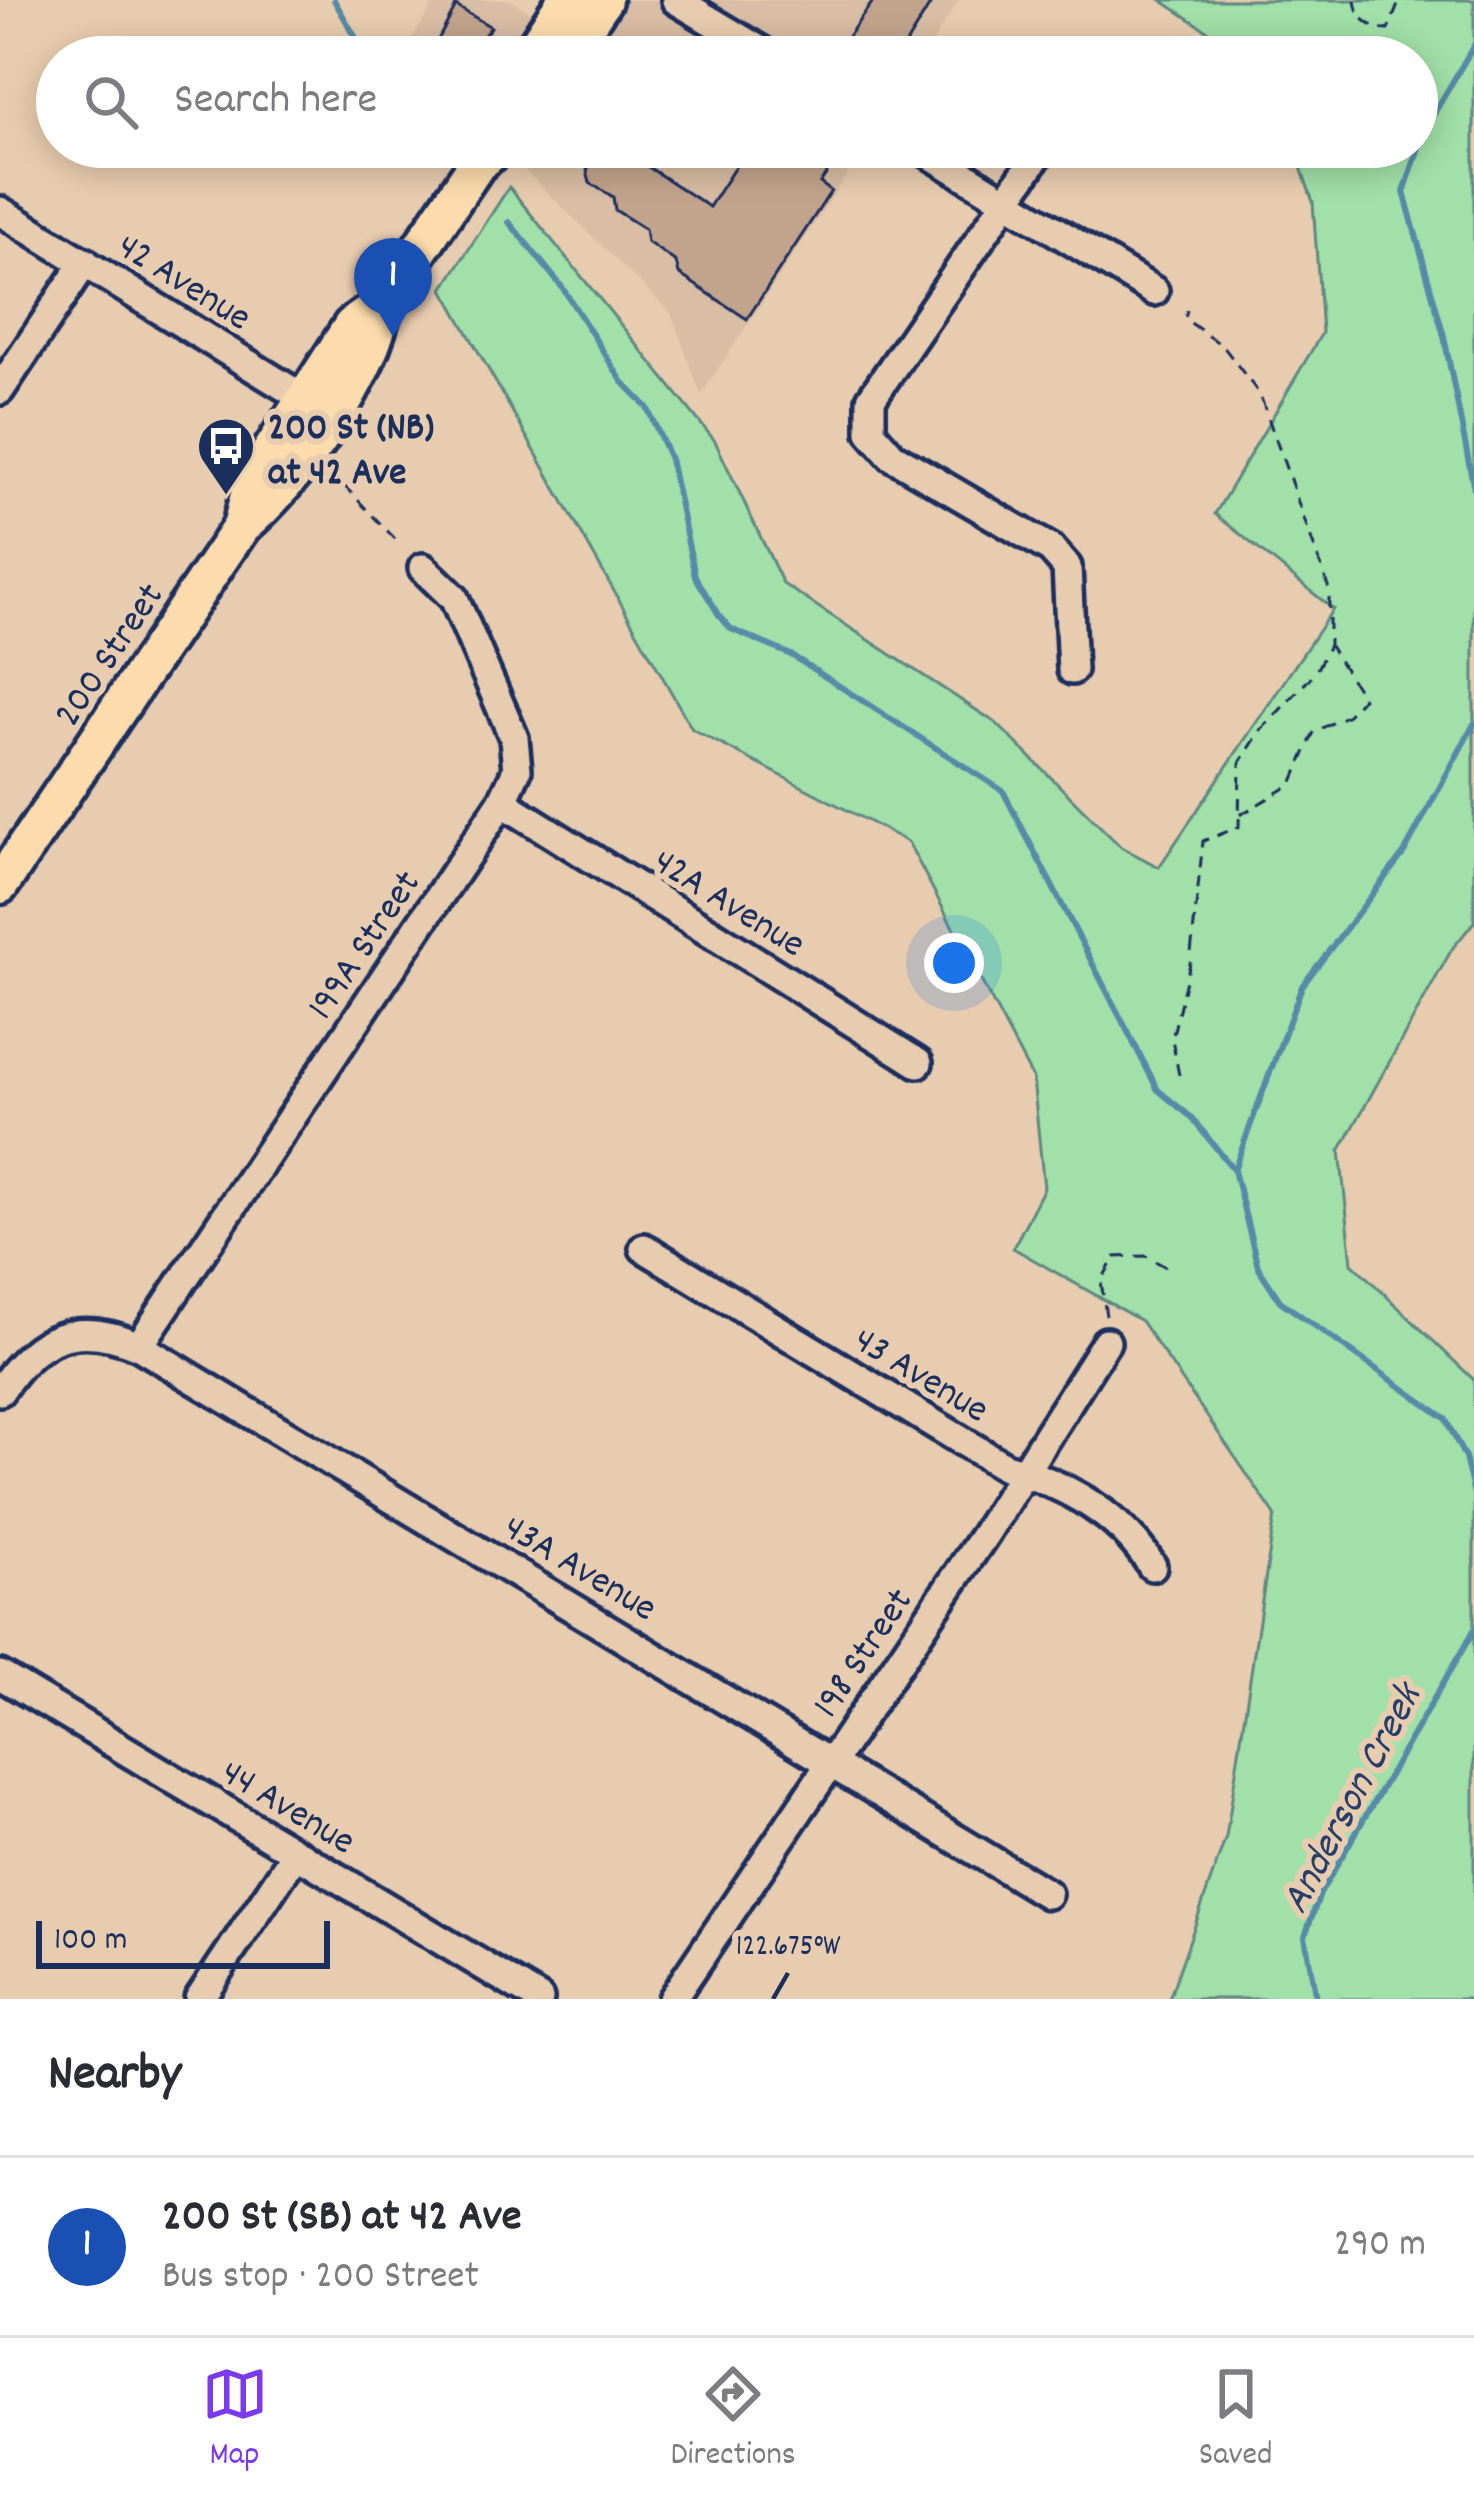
<!DOCTYPE html>
<html lang="en">
<head>
<meta charset="utf-8">
<style>
	:root { --surface:#fff; --page:#f2f2f3; --text:#2b2b33; --muted:#7c7c81; --line:#e1e1e2; --accent:#7c3aed }
	body { margin:0; font-family:Dekko,sans-serif; background:var(--page); color:var(--text) }
	.scale { position:absolute; left:36px; bottom:30px; width:294px; box-sizing:border-box; padding-left:12px; border:6px solid #1b2f5e; border-top:0; font-size:33px; line-height:42px; white-space:nowrap; color:#1b2f5e; -webkit-text-stroke:9px #e8ccaf; paint-order:stroke }
	.you { position:absolute; left:954px; top:963px; width:42px; height:42px; margin:-30px; border:9px solid #fff; border-radius:50%; background:#1a73e8; box-shadow:0 0 0 18px #1a73e833 }
	.badge { display:grid; place-items:center; width:78px; height:78px; border-radius:50%; background:var(--accent); color:#fff; font-size:39px; font-weight:700 }
	.pin { position:absolute; translate:-50% -99px; filter:drop-shadow(0 3px 6px #0008) }
	.pin::after { content:''; position:absolute; top:63px; width:42px; height:36px; background:inherit; clip-path:polygon(0 0,100% 0,50% 100%) }
	.list { margin:0; padding:0; list-style:none }
	h2 { display:flex; justify-content:space-between; align-items:center; height:156px; margin:0; padding:0 48px; font-size:51px }
	h2 small { font-size:39px; font-weight:400; color:var(--muted) }
	.list li { display:grid; grid-template-columns:78px 1fr auto; gap:36px; align-items:center; box-sizing:border-box; height:180px; padding:0 48px; border-top:3px solid var(--line) }
	.list b { display:block; font-size:45px; white-space:nowrap }
	.list p { margin:0; font-size:39px; white-space:nowrap; color:var(--muted) }
	.list em { font-size:39px; font-style:normal; color:var(--muted) }
	.icon { flex:none; width:66px; height:66px; fill:none; stroke:currentColor; stroke-width:2; stroke-linecap:round; stroke-linejoin:round }
	.map { position:relative; flex:none; width:1474px; height:1999px; overflow:hidden }
	.search { position:absolute; background:var(--surface); box-shadow:0 6px 30px #0003; left:36px; right:36px; top:36px; height:132px; display:flex; align-items:center; gap:30px; box-sizing:border-box; padding:0 42px; border-radius:66px; color:var(--muted); font-size:45px }
	.sheet { height:336px; background:var(--surface) }
	nav { display:flex; justify-content:space-around; align-items:center; box-sizing:border-box; height:168px; border-top:3px solid var(--line); background:var(--surface); font-size:33px; color:var(--muted) }
	nav a { display:grid; justify-items:center; gap:6px }
	nav .on { color:var(--accent) }
	.map>svg:first-child { display:block }
	.built { fill:#d9bda4 }
	.green { fill:#a1e0a8; stroke:#5e8883; stroke-width:3 }
	.lines { fill:none; stroke-linecap:round; stroke-linejoin:round }
	.stream { stroke:#558ba8; stroke-width:6 }
	.building { fill:#c2a48d; stroke:#1b2f5e; stroke-width:3 }
	.minor-casing { stroke:#1b2f5e; stroke-width:36 }
	.major-casing { stroke:#1b2f5e; stroke-width:45 }
	.path { stroke:#1b2f5e; stroke-width:3; stroke-dasharray:12 9; stroke-linecap:butt }
	.minor { stroke:#e8ccaf; stroke-width:27 }
	.major { stroke:#fcdcac; stroke-width:36 }
	.ticks { fill:none; stroke:#1b2f5e; stroke-width:4.5 }
	.labels { text-anchor:middle; stroke-width:12; stroke-linejoin:round; paint-order:stroke }
	.street-label { font-size:39px; fill:#1b2f5e; stroke:#e8ccaf }
	.poi-label { font-size:39px; font-weight:bold; fill:#1b2f5e; stroke:#e8ccaf; text-anchor:start }
	.water-label { font-size:42px; font-style:italic; fill:#253e6a; stroke:#e8ccaf }
	.ticks-label { font-size:30px; text-anchor:middle; fill:#1b2f5e; stroke:#e8ccaf; stroke-width:12; stroke-linejoin:round; paint-order:stroke }
</style>
</head>
<body>
<div class="map">
<svg width="1474" height="1999" viewBox="0 0 1474 1999">
	<rect width="100%" height="100%" fill="#e8ccaf"/>
	<filter id="ink" filterUnits="userSpaceOnUse"><feTurbulence type="fractalNoise" baseFrequency=".00833" numOctaves="2"/><feDisplacementMap in="SourceGraphic" scale="24" xChannelSelector="R" yChannelSelector="G"/><feConvolveMatrix kernelMatrix="1 2 1 2 8 2 1 2 1" color-interpolation-filters="sRGB"/></filter>
	<g filter="url(#ink)">
		<path class="built" d="M436,0H510L535,15L508,57H401Z
			M626,0H959L923,57H588Z
			M528,147H865L701,395L671,313L517,163Z"/>
		<path class="green" d="M1161,0H1474V922L1452,949L1340,1151L1352,1263L1474,1380V1999H1169L1226,1837L1275,1515L1141,1321L1013,1248L1044,1188L1033,1079L908,842L692,729L443,289L509,187L715,441L783,584L996,723L1121,847L1159,867L1333,609L1215,514L1322,333L1313,202L1294,147H1417V57H1247Z"/>
		<g class="lines">
			<path class="stream" d="M334,0L367,57
				M1474,45L1425,129L1404,192L1444,336L1474,489
				M509,222L562,287L622,381L647,407L670,459L695,576L719,615L731,629L791,655L1003,791L1158,1090L1191,1117L1234,1170
				M1474,724L1404,853L1302,986L1234,1170L1258,1267L1280,1301L1445,1418L1465,1458L1474,1494
				M1316,1999L1305,1936L1320,1894L1474,1630"/>
		</g>
		<path class="building" d="M874,0H933L898,57H859L841,46Z
			M456,6L491,27L473,48L479,57H438L432,51Z
			M603,147H618L709,207L748,147H832L841,153L820,183L831,191L747,319L679,274L676,262L647,242L645,229L615,210L613,197L590,183L587,170Z"/>
		<g class="lines">
			<defs>
				<path id="minor" d="M676,0L771,57
					M918,147L1154,291
					M1043,147L871,399V432L892,456L1051,549L1067,567L1072,670
					M0,211L318,407
					M0,390L85,262
					M502,802L918,1063
					M644,1248L1005,1467C1064,1483 1120,1514 1152,1566
					M139,1346L502,802L517,770L514,738L454,598L423,568
					M0,1391C36,1336 76,1319 139,1346L1047,1894
					M0,1675L539,1999
					M199,1999L296,1853
					M672,1999L985,1534L1106,1342"/>
				<path id="major" d="M529,57L566,0
					M565,57L603,0
					M241,527L253,479L305,399L352,326L383,304L477,164L498,147
					M0,885L241,527C298,479 370,377 383,304"/>
			</defs>
			<use href="#minor" class="minor-casing"/>
			<use href="#major" class="major-casing"/>
			<path class="path" d="M1355,0C1356,17 1372,30 1388,30L1400,0
				M329,470L398,542
				M1240,815L1292,784L1314,732L1348,715L1363,698L1330,646
				M1179,1075L1172,1039L1190,963L1203,841L1239,827L1240,763L1261,730L1315,673L1329,645V589L1260,395L1223,346L1185,319L1187,310
				M1106,1316L1101,1281L1115,1257L1146,1256L1166,1267"/>
			<use href="#minor" class="minor"/>
			<use href="#major" class="major"/>
		</g>
	</g>
	<path class="ticks" d="M773,1999L788,1973"/>
	<defs>
		<symbol id="bus-pin" viewBox="-11 -11 22 30"><path d="M0 17L-7.5 6A9.5 9.5 0 1 1 7.5 6Z" fill="#1b2f5e" stroke="#e8ccaf"/><path d="M-5-6H5V4H4V6H2V4H-2V6H-4V4H-5ZM-3.5-4V0h7V-4ZM-3.5 1.2v1.5H-2V1.2ZM2 1.2v1.5H3.5V1.2Z" fill="#fff"/></symbol>
	</defs>
	<g fill-rule="evenodd">
		<use href="#bus-pin" x="193" y="413" width="66" height="90"/>
	</g>
	<g class="labels">
		<g class="street-label">
			<text transform="translate(186 279) rotate(32)" y="14">42 Avenue</text>
			<text transform="translate(106 653) rotate(-56)" y="14">200 Street</text>
			<text transform="translate(731 900) rotate(32)" y="14">42A Avenue</text>
			<text transform="translate(361 943) rotate(-56)" y="14">199A Street</text>
			<text transform="translate(923 1372) rotate(31)" y="14">43 Avenue</text>
			<text transform="translate(582 1565) rotate(31)" y="14">43A Avenue</text>
			<text transform="translate(860 1651) rotate(-56)" y="14">198 Street</text>
			<text transform="translate(290 1804) rotate(31)" y="14">44 Avenue</text>
		</g>
		<g class="poi-label">
			<text x="268" y="438">200 St (NB)<tspan x="268" dy="45">at 42 Ave</tspan></text>
		</g>
		<g class="water-label">
			<text transform="translate(1348 1797) rotate(-62)" y="15">Anderson Creek</text>
		</g>
	</g>
	<g class="ticks-label">
		<text x="788" y="1954">122.675°W</text>
	</g>
</svg>
<div class="scale">100 m</div>
<div class="you"></div>
<div class="pin badge" style="left:393px;top:337px;background:#1a4fb4">1</div>
<div class="search"><svg class="icon" aria-label="search" viewBox="0 0 24 24"><circle cx="10" cy="10" r="6"/><path d="M15 15l6 6"/></svg>Search here</div>
</div>
<section class="sheet">
<h2>Nearby<small></small></h2>
<ul class="list">
<li><span class="badge" style="background:#1a4fb4">1</span><div><b>200 St (SB) at 42 Ave</b><p>Bus stop · 200 Street</p></div><em>290 m</em></li>
</ul>
</section>
<nav>
<a class="on"><svg class="icon" aria-label="map" viewBox="0 0 24 24"><path d="M3 6l6-2 6 2 6-2v14l-6 2-6-2-6 2zM9 4v14M15 6v14"/></svg>Map</a>
<a><svg class="icon" aria-label="directions" viewBox="0 0 24 24"><path d="M12 3l9 9-9 9-9-9zM9 14v-3h6M13 9l2 2-2 2"/></svg>Directions</a>
<a><svg class="icon" aria-label="saved" viewBox="0 0 24 24"><path d="M7 4h10v16l-5-4-5 4z"/></svg>Saved</a>
</nav>
</body>
</html>
